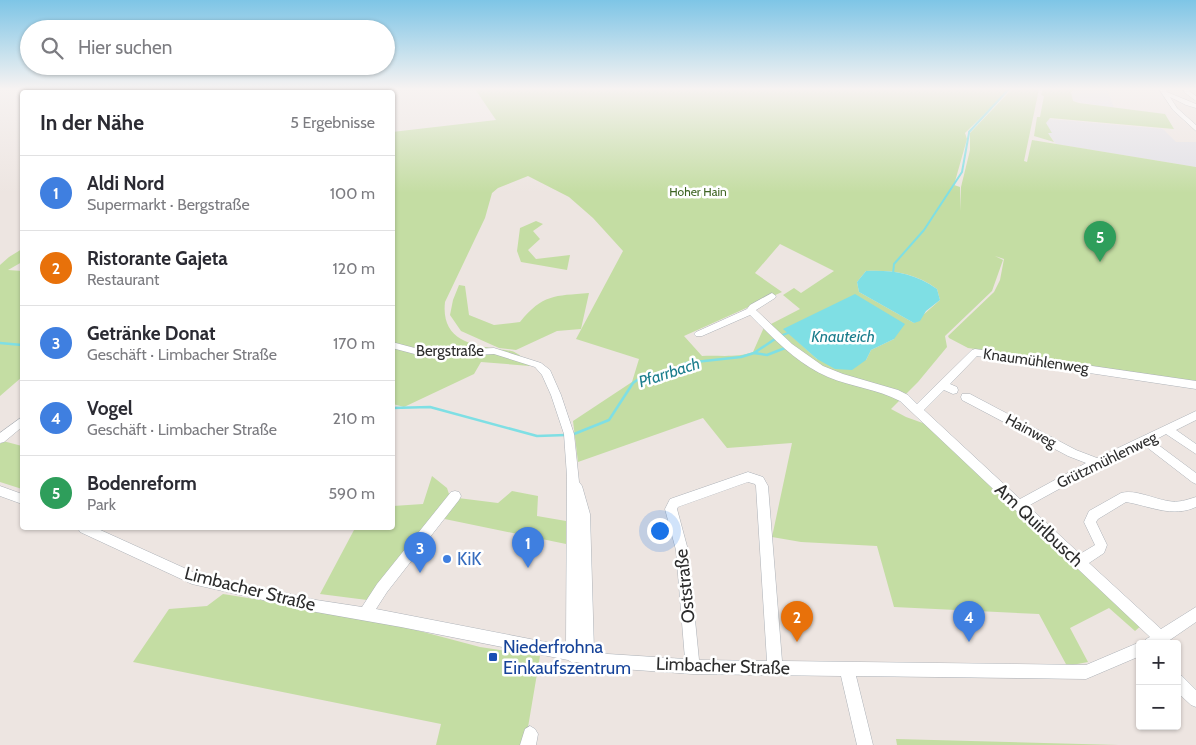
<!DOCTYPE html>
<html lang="de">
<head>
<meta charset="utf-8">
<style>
	:root { --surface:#fff; --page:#f7f7f7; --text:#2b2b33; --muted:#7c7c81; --line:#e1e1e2; --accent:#528fe9 }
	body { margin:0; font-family:Cabin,sans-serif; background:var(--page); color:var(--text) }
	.controls { position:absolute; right:15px; bottom:15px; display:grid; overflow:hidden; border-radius:5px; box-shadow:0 1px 4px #0004 }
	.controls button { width:45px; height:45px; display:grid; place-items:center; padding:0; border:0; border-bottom:1px solid var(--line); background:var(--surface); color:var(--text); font:25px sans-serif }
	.you { position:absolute; left:659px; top:530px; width:18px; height:18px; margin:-12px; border:4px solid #fff; border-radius:50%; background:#1a73e8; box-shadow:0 0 0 8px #1a73e833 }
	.badge { display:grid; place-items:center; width:32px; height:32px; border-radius:50%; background:var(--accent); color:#fff; font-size:16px; font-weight:700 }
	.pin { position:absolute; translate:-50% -41px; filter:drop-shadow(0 1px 2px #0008) }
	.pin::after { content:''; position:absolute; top:26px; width:18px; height:15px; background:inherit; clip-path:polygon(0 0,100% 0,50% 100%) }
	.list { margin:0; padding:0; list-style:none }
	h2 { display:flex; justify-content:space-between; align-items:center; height:65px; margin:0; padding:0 20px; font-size:21px }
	h2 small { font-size:16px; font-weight:400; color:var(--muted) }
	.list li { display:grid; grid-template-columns:32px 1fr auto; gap:15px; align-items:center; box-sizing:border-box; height:75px; padding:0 20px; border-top:1px solid var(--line) }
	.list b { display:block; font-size:19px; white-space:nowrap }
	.list p { margin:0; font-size:16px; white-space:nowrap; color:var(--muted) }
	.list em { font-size:16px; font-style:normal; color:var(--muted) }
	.icon { flex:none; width:28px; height:28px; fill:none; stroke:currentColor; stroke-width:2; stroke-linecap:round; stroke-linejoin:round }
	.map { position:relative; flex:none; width:1196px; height:745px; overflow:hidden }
	.search { position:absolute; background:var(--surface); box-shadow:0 1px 4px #0004; left:20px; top:20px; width:375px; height:55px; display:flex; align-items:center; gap:12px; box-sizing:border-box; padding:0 18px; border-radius:28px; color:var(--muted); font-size:19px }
	.panel { position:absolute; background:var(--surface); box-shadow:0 1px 4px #0004; left:20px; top:90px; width:375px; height:440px; border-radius:5px }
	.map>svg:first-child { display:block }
	.industrial { fill:#e1e0e6 }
	.green { fill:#c4dda3; fill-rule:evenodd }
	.water { fill:#7fdfe4 }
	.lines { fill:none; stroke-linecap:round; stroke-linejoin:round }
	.stream-far1 { stroke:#7fdfe4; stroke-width:2 }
	.stream { stroke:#7fdfe4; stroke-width:2.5 }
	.minor-casing { stroke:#adb2b8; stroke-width:1 }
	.minor { fill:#fff; fill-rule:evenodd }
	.shop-dot { fill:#3f7fe0; stroke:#fff; stroke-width:2 }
	.transit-dot { fill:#1a4fb4; stroke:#fff; stroke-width:2 }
	.labels { text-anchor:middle; stroke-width:5; stroke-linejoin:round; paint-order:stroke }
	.far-park-label { font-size:12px; fill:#3e6423; stroke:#fff }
	.street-label { font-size:15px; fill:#2d2d2d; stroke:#fff }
	.water-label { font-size:16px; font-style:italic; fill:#1a7d8c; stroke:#fff }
	.near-street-label { font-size:18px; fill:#2d2d2d; stroke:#fff }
	.near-shop-label { font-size:18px; fill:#366cbe; stroke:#fff; text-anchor:start }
	.near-transit-label { font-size:18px; fill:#164399; stroke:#fff; text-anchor:start }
</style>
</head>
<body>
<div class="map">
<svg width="1196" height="745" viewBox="0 0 1196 745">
	<rect width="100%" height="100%" fill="#ede5e1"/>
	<path class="industrial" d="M1075,89H1107L1114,108L1073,101L1071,91Z
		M1049,119L1163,129L1176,142H1196V167L1056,144L1047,132L1045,122Z"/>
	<path class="green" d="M475,89H1010L965,133L967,139L954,185L960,187V211L961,187L970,150V133L1012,89H1039L1024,161L1027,162L1032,140L1196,167V381L968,348L949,338L948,336L994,292L1000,280L1004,259L995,256L1003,260L992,291L945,336L947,347L918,382L891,409L906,417L931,426L1142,625L1135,631L1109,608L1070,628L1088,662L1067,666L1039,614L894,607L877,546L801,542L772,537L792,443L727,448L703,418L578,462L573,421L632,382L639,359L576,339L623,251L593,218L569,197L528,176L498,188L492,193L485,218L445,302C441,338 468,345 497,349C503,350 512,350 516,353C521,355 526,362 530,366L481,362L474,374L404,407L393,404L392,132L496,120ZM780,244L834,271L801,293L794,288L783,295L800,309L771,324L765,325L753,352C737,358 719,355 702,356L684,336L782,292L755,273ZM866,271C893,270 915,273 937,289L940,300L914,323L859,292L857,282ZM784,329L894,339L871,350L866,360L817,359Z
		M1043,89H1075L1071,92L1073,101L1079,103L1165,114L1174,129L1050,118L1046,123L1052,133H1048L1054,142L1034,136L1037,117H1040L1044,96L1041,95Z
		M536,221L543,224L533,231L540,239L528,250L536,259L570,255L567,270L521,262L517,251L520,228Z
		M22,249V262L8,270L22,271V377L0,396V265L9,257Z
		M459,285L465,286L469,315L494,325L520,322C543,294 554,296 589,293L581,329L557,331L516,350L499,348L461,331L450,315L453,300Z
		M3,441L22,446V489L0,482V444Z
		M432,476L447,488L450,497L498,503L512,491L538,496L537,516L566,521V544L435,517L367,600L320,594L354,530L336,528H392L393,506L423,504Z
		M223,594L310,608L397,625L480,647L540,656L525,745H436L441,724L133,662L169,609L207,606Z
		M896,739L1119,745H897Z"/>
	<path class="water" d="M866,271C893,270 914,273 937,289L940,300L926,311L920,321L914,323L859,292L857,282Z
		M855,294L905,324L894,339L871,350L866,360L852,370L835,369L817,359L783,329Z"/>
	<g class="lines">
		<path class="stream-far1" d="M969,132L1009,89
			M893,274L894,264L924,230L962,172L969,133
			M780,336L788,333"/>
		<path class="stream" d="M0,343L22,345
			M754,353L775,339
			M392,408L430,407L537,436L566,435
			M574,434L609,420L633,383L640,378H658L686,363L741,357L754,353L767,355L785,348"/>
		<defs>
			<path id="minor" d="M1159,89H1165L1167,92L1196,104V108L1186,105L1170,97L1177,108L1196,125V131L1173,110Z
				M1184,89H1190L1189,91L1196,96V101L1184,92Z
				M772,293L776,296L775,298L756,310L792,344L823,366L843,374L898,390L908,395L917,404L972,350L975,349L1196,381V389L977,356L950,384L957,387L958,390L957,393L953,394L944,390L924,410L1020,499L1086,463L1068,456L962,400L961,397L962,394H970L1076,450L1097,458L1196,411V420L1176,430L1196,444V454L1166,434L1153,441L1196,473V484L1192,482L1144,445L1101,466L1028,506L1080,554L1095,545L1084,522L1089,511L1121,493C1135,489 1154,499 1168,501C1179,503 1186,500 1196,497V507C1172,518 1150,506 1126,502L1098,519L1096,522L1107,545L1104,553L1089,563L1161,629L1196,607V622L1164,644H1140V656L1086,679L856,676L873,745H857L841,676L693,674L608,668L576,662L573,663L568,660L401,627L316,612L192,584L80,532L78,528H96L193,572L316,600L362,607L377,584L451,492L455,491L459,492L461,496L459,500L387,592L376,609L566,646L567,476L564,434L551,395L542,375L535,367L494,354L426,357L392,348V342L426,351L494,348L541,363L550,370L561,395L574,434L579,482L582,486L590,514L594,651L608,654L685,659L676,550L665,509L670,499L748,472L763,477L768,486L782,661L1086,665L1140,642L1144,644L1146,639L1150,637L900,401C877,389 852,387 828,377C797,364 773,338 750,315L702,336H696L694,334L696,332L747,309L750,305ZM748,482L755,484L756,486L767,661L699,660L688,550L677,509L678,507Z
				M22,417V427L4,442L0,443V433Z
				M0,486L22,494V504L0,496Z
				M1177,674L1182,676L1196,690V707L1191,705L1177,692Z
				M530,726L535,729L538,734L536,745H520L525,729Z"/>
		</defs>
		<use href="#minor" class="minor-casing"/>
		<use href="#minor" class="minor"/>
	</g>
	<linearGradient id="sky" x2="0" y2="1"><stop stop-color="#7ec5e6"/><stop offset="0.46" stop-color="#f7f3f2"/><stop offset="1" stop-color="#f7f3f2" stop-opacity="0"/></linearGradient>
	<rect width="1196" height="193" fill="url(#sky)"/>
	<circle class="shop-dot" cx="447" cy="559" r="5"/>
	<rect class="transit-dot" x="488" y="652" width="10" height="10" rx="2.5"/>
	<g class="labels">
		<g class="far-park-label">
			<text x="698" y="196">Hoher Hain</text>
		</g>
		<g class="street-label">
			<text x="450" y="356">Bergstraße</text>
			<text transform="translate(1036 361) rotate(8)" y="5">Knaumühlenweg</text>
			<text transform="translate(1031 431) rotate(28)" y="5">Hainweg</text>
			<text transform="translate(1107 460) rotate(-26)" y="5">Grützmühlenweg</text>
		</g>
		<g class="water-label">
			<text x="843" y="342">Knauteich</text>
			<text transform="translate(669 372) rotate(-18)" y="6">Pfarrbach</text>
		</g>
		<g class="near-street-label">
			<text transform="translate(1039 525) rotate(43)" y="6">Am Quirlbusch</text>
			<text transform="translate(685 586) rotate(-96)" y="6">Oststraße</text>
			<text transform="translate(250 589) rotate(14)" y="6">Limbacher Straße</text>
			<text transform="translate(723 666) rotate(2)" y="6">Limbacher Straße</text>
		</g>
		<g class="near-shop-label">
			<text x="457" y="565">KiK</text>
		</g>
		<g class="near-transit-label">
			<text x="503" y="653">Niederfrohna<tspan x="503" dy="21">Einkaufszentrum</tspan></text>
		</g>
	</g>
</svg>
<div class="controls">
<button>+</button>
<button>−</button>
</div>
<div class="you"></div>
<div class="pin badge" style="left:528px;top:568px;background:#3f7fe0">1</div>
<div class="pin badge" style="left:797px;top:642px;background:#e8710a">2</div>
<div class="pin badge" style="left:420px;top:573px;background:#3f7fe0">3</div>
<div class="pin badge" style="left:969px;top:642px;background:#3f7fe0">4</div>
<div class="pin badge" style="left:1100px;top:262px;background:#2e9e5b">5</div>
<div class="search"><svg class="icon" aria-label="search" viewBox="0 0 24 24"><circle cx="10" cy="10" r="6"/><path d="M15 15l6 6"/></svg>Hier suchen</div>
<section class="panel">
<h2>In der Nähe<small>5 Ergebnisse</small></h2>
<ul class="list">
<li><span class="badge" style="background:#3f7fe0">1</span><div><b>Aldi Nord</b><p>Supermarkt · Bergstraße</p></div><em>100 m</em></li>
<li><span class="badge" style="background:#e8710a">2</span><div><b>Ristorante Gajeta</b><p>Restaurant</p></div><em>120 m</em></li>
<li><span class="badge" style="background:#3f7fe0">3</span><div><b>Getränke Donat</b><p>Geschäft · Limbacher Straße</p></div><em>170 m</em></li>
<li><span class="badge" style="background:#3f7fe0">4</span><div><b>Vogel</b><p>Geschäft · Limbacher Straße</p></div><em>210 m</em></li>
<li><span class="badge" style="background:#2e9e5b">5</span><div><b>Bodenreform</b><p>Park</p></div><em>590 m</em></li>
</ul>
</section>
</div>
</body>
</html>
